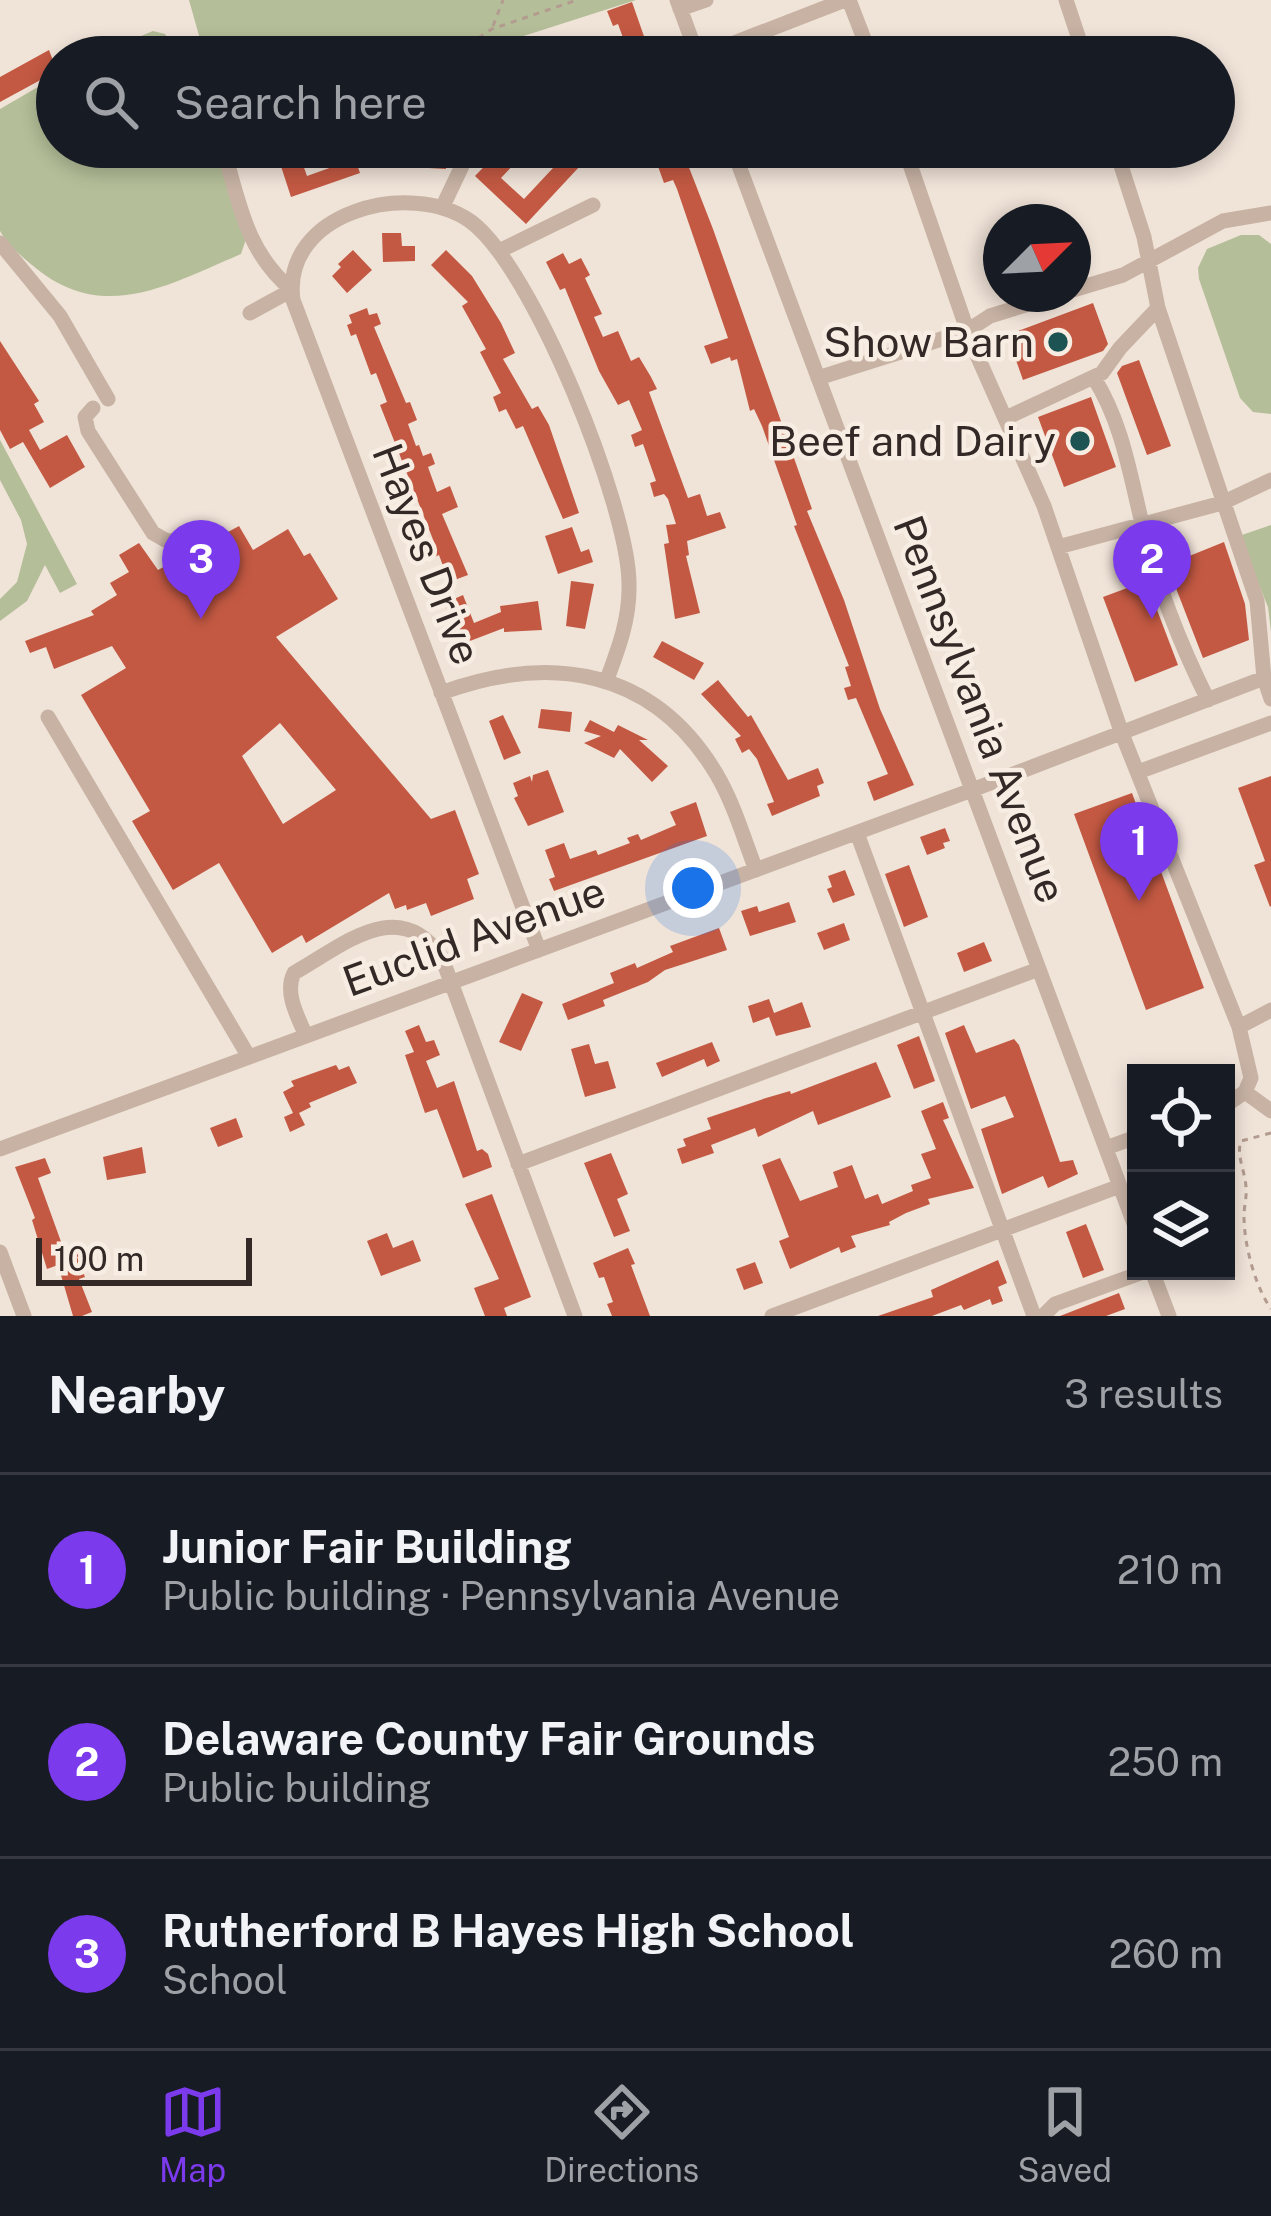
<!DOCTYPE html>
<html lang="en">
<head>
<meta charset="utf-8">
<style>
	:root { --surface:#171b24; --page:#242831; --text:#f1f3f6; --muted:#9ea1a6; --line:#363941; --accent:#7c3aed }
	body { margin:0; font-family:"Public Sans",sans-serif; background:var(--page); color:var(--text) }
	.controls { position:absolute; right:36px; bottom:36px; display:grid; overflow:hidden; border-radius:0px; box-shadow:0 6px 18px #0003 }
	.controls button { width:108px; height:108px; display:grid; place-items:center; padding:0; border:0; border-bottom:3px solid var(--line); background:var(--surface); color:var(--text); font:60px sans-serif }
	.compass { position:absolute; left:983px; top:204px; width:108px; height:108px; border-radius:50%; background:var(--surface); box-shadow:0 6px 18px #0003; rotate:66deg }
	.scale { position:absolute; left:36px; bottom:30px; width:216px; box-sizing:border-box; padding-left:12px; border:6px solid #332926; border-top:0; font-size:33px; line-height:42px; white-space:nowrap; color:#332926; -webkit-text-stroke:9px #f8ede3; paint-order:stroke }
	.you { position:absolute; left:693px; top:888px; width:42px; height:42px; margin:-30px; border:9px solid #fff; border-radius:50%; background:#1a73e8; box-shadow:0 0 0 18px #1a73e833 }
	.badge { display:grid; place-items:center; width:78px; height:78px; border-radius:50%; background:var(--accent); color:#fff; font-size:39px; font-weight:700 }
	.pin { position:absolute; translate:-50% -99px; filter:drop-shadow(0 3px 6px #0008) }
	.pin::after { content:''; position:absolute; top:63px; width:42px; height:36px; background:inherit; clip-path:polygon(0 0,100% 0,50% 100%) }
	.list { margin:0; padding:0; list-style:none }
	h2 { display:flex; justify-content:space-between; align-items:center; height:156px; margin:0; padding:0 48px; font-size:51px }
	h2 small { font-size:39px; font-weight:400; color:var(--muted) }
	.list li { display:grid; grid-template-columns:78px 1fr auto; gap:36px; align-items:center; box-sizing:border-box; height:192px; padding:0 48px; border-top:3px solid var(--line) }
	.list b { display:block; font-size:45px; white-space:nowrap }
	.list p { margin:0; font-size:39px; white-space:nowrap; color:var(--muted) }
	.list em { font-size:39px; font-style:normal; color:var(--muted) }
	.icon { flex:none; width:66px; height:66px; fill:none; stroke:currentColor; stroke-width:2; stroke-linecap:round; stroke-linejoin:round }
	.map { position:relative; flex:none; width:1271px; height:1316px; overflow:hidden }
	.search { position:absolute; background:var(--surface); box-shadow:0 6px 18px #0003; left:36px; right:36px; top:36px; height:132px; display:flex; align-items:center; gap:30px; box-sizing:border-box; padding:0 42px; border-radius:66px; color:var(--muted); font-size:45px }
	.sheet { height:732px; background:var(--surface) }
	nav { display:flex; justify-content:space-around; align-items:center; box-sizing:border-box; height:168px; border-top:3px solid var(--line); background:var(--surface); font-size:33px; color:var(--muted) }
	nav a { display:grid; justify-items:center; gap:6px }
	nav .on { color:var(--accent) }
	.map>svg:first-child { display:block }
	.green { fill:#b4be98 }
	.building { fill:#c35943; fill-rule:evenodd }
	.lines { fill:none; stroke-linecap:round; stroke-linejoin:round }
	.path { stroke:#b39c8f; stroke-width:3; stroke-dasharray:6 6; stroke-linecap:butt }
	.minor { stroke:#c7b2a4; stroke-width:15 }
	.poi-dot { fill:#1d5353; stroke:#f8ede3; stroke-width:4.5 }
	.labels { text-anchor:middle; stroke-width:9; stroke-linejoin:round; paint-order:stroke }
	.poi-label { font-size:42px; fill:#332926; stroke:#f8ede3; text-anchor:end }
	.street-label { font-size:42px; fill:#332926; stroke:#f8ede3 }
</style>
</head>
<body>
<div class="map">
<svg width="1271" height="1316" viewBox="0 0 1271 1316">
	<rect width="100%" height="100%" fill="#f0e3d8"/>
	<path class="green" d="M189,0H636L458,57H205Z
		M153,31L165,34L179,57H91Z
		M57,76V147H216L246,239L241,254C168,285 102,325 32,265C19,254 8,245 0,231V109Z
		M1241,235H1259L1271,244V414L1253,412L1240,398L1199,279L1198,268L1207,249Z
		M0,440L77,584L60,593L45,565L27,601L0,621V599L17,582L27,544L21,520L0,480Z
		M1271,525V632L1268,607L1239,536Z"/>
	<path class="building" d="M632,2L646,42L641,44L646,57H630L618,24L613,26L607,11Z
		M49,50L57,71L0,102V77Z
		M329,147H351L360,173L291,197L277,154L297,148L307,176L335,166Z
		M375,147L426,151L427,147H447L446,169L374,165Z
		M503,147H530L501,178L524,199L567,153L580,166L526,224L475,176Z
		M670,147H681L713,229L812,509L807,511L844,600L880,709L914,785L874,801L867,782L888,774L856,698L848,700L844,688L851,686L845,667L849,666L794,526L797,525L762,426L754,409L750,411L737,359L731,361L730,357L711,364L704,346L728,338L677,189L673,180L664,183L655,158Z
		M382,233H401L402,246H415V261L383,262Z
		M353,250L372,270L347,293L332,276L341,267L338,264Z
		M446,250L472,276L501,323L515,353L503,359L532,409L538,406L549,425L579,513L563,519L523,426L516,429L506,409L499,412L493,397L501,393L480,352L486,349L462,306L468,302L431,265Z
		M563,253L569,264L581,258L590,275L585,278L602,314L594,317L603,337L618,331L631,361L639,357L651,377L657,389L649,392L688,498L700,494L707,516L720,512L726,528L687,541L689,555L686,556L700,613L675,619L664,544L669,543L666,525L676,524L668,499L664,494L654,497L650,483L656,481L643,444L635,447L631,435L642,430L629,400L618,405L599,371L565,288L560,290L546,262Z
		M1093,303L1108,344L1103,351L1023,380L1007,335Z
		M367,308L369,315L377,313L381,324L374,327L406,403L410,402L417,420L408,424L416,446L419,445L423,456L431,453L435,464L428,467L437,492L450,486L458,507L442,514L468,575L449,582L439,555L427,560L422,547L434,542L380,405L387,402L376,373L371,375L356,334L351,336L347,325L352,323L349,315Z
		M0,341L39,401L34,404L44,422L29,430L40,450L67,435L85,467L50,488L23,442L10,449L0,430Z
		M1139,360L1171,446L1147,455L1117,373L1122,366Z
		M1091,397L1116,467L1064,487L1038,417Z
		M239,526L253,550L288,529L304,556L310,553L338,599L276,637L431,819L455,810L479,874L467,879L474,899L431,916L426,903L407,910L406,905L395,909L389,893L306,943L302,935L272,953L219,863L173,890L132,821L150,811L81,695L126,668L112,646L54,669L46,647L30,653L25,641L94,615L91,611L117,595L110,583L129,572L119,555L139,543L158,570ZM280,723L336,790L283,824L242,756Z
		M572,527L581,552L589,549L593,562L558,574L545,536Z
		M1224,542L1245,604L1249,640L1203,658L1167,565Z
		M571,581L594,584L585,629L566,626Z
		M1146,581L1178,665L1135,682L1103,597Z
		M463,595L474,623L501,612L500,606L538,601L542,630L504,632V628L462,644L457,631L454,632L445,603Z
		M662,641L704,663L694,680L653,657Z
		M718,680L748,717L751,715L788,780L818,768L824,783L817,786L820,796L772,816L767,804L774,802L757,759L749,749L742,753L735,739L741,736L701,694Z
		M541,709L572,712L570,732L538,728Z
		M503,715L521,753L504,760L489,721Z
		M590,720L614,732L618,725L648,740H639L668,766L652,782L620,749L614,758L584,743L601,736L584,731Z
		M548,770L564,812L528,826L514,798L518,796L513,783L530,776L532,782L533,775Z
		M1271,776V906L1270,907L1254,865L1265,861L1238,788Z
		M1132,793L1204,988L1146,1010L1074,814Z
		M696,802L707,836L554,891L549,879L555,877L545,850L564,843L570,859L596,850L598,855L630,843L627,838L638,834L641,840L676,825L670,812Z
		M945,828L950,841L943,843L945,848L927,855L920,837Z
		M909,865L928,917L904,927L885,874Z
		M845,870L855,895L833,903L827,889L832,887L828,876Z
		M789,902L796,922L750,936L741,911L757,906L759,912Z
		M844,923L850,940L824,950L817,933Z
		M719,928L727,950L665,970L648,982L603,1000L605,1006L568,1020L562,1004L614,983L610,973L635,963L637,968L673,952L670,946Z
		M984,942L992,961L964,972L957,953Z
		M522,993L543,1002L521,1051L499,1042Z
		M769,999L774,1013L802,1002L811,1027L776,1036L769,1017L753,1023L748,1006Z
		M419,1025L426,1042L434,1040L440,1055L426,1061L437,1088L454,1081L477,1151L482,1149L488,1154L492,1167L463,1178L437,1109L425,1113L405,1055L414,1052L405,1031Z
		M964,1025L976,1053L1014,1039L1019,1045L1060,1162L1073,1160L1078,1174L1048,1188L1043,1176L1002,1194L981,1129L1014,1117L1005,1096L971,1109L945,1033Z
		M919,1036L935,1081L914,1089L897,1045Z
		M712,1042L720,1061L707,1067L704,1059L662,1077L656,1063Z
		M589,1044L595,1064L608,1061L616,1088L585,1097L571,1049Z
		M876,1062L891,1097L818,1125L813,1111L758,1137L755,1128L711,1145L714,1153L682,1164L677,1149L686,1146L683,1139L711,1129L707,1118L766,1098L790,1091L791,1094Z
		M336,1065L339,1070L349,1066L357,1083L309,1103L311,1107L299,1113L305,1125L290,1132L284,1117L293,1113L283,1092L294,1086L291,1081Z
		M943,1102L949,1118L943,1120L974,1188L928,1199L930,1204L906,1213L889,1222L890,1225L851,1236L856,1247L841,1253L839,1247L790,1269L779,1241L789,1237L762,1165L780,1158L800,1201L838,1187L833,1172L852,1165L865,1199L878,1194L882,1204L913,1191L911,1185L931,1178L921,1154L936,1149L921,1111Z
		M236,1118L243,1137L218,1147L210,1128Z
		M142,1147L146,1173L107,1180L103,1157Z
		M611,1153L628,1194L617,1199L630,1231L614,1237L584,1163Z
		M45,1158L51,1173L38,1178L64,1250L81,1243L86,1254L77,1257L85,1277L79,1279L92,1312L82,1316H73L58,1265L47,1269L32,1220L35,1218L15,1167Z
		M492,1194L531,1297L504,1308L507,1316H485L474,1288L499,1279L465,1204Z
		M1086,1224L1104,1270L1083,1278L1066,1232Z
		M387,1233L393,1248L413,1240L421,1261L381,1276L367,1241Z
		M628,1248L635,1264L631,1265L650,1316H612L607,1304L613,1302L604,1277L599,1278L593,1263Z
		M998,1260L1007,1283L998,1287L1003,1301L992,1305L990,1299L964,1310L961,1305L932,1316H878L933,1297L931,1290Z
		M755,1262L763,1283L744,1290L736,1269Z
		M1119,1293L1125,1309L1106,1316H1060Z"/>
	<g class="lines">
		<path class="path" d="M493,26L503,0
			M448,57L492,29L577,0
			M1271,1133L1241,1141C1236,1155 1245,1171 1246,1187C1247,1197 1244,1206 1244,1216C1244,1245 1255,1286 1271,1309"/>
		<path class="minor" d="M677,0L698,57
			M849,0L871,57
			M1066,0L1085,57
			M680,9L706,0
			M698,57L845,0
			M223,147C239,202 246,252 292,290L250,313
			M732,147L1136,1229
			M904,147L972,344L1044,506L1122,734L1239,1027L1251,1078L1245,1092L1226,1105
			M1115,147L1144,237L1158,308L1257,601L1264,678L1271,699
			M442,208L471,147
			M0,243L60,316L108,399
			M499,251L593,205
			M1073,290L1123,275L1223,221L1271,213
			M818,378L967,331L990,316L1061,294
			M1094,378C1123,424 1130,476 1143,527C1158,588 1180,644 1208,700
			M93,408L85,417L88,431L153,533L167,541L183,540
			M1006,418L1102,373L1120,348L1158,308
			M1058,547L1222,503L1271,480
			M441,693C550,653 654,668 717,775C734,804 744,839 756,870
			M48,717L249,1057
			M1138,772L1271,723
			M857,833L1034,1316
			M539,950L293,300C281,212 410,179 470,221C532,265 629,507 629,584C630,619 618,650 606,682
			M1239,1027L1271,1010
			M306,1036C298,1017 284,993 294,973C344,945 399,894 442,958L575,1316
			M1245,1092L1271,1111
			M1106,1148L1136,1137
			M0,1149L972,790L1264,678
			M518,1164L1039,969
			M0,1252L24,1316
			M1152,1271L1169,1316
			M772,1316L1120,1186
			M1043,1316L1055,1304L1146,1271"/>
	</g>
	<g class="poi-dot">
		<circle cx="1058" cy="342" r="12"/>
		<circle cx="1080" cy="441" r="12"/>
	</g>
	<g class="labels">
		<g class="poi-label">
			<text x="1034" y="357">Show Barn</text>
			<text x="1056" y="456">Beef and Dairy</text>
		</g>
		<g class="street-label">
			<text transform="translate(427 554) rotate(69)" y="15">Hayes Drive</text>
			<text transform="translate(980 709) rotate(69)" y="15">Pennsylvania Avenue</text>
			<text transform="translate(474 936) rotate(-20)" y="15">Euclid Avenue</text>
		</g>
	</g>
</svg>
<div class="controls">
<button><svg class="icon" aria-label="locate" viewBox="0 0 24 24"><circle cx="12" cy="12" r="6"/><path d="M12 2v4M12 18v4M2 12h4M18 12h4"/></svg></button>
<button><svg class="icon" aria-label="layers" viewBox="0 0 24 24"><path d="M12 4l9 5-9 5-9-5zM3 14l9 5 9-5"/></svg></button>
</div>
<svg class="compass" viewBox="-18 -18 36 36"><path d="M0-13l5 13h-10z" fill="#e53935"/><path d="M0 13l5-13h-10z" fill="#9ea1a6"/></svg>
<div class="scale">100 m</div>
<div class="you"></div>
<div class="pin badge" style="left:1139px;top:901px">1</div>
<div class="pin badge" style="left:1152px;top:619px">2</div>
<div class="pin badge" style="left:201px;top:619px">3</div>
<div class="search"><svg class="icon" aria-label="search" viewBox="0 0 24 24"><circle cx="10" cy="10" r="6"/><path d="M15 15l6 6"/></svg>Search here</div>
</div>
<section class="sheet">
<h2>Nearby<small>3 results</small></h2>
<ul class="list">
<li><span class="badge">1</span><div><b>Junior Fair Building</b><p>Public building · Pennsylvania Avenue</p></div><em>210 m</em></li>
<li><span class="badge">2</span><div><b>Delaware County Fair Grounds</b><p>Public building</p></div><em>250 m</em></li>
<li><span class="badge">3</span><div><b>Rutherford B Hayes High School</b><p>School</p></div><em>260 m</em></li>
</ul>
</section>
<nav>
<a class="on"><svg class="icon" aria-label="map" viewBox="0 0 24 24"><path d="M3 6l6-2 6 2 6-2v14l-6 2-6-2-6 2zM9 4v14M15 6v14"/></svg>Map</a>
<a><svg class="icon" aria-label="directions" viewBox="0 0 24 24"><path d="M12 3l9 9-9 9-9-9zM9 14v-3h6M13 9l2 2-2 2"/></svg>Directions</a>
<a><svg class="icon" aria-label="saved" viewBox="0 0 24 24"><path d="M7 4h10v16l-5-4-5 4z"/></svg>Saved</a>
</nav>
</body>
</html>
